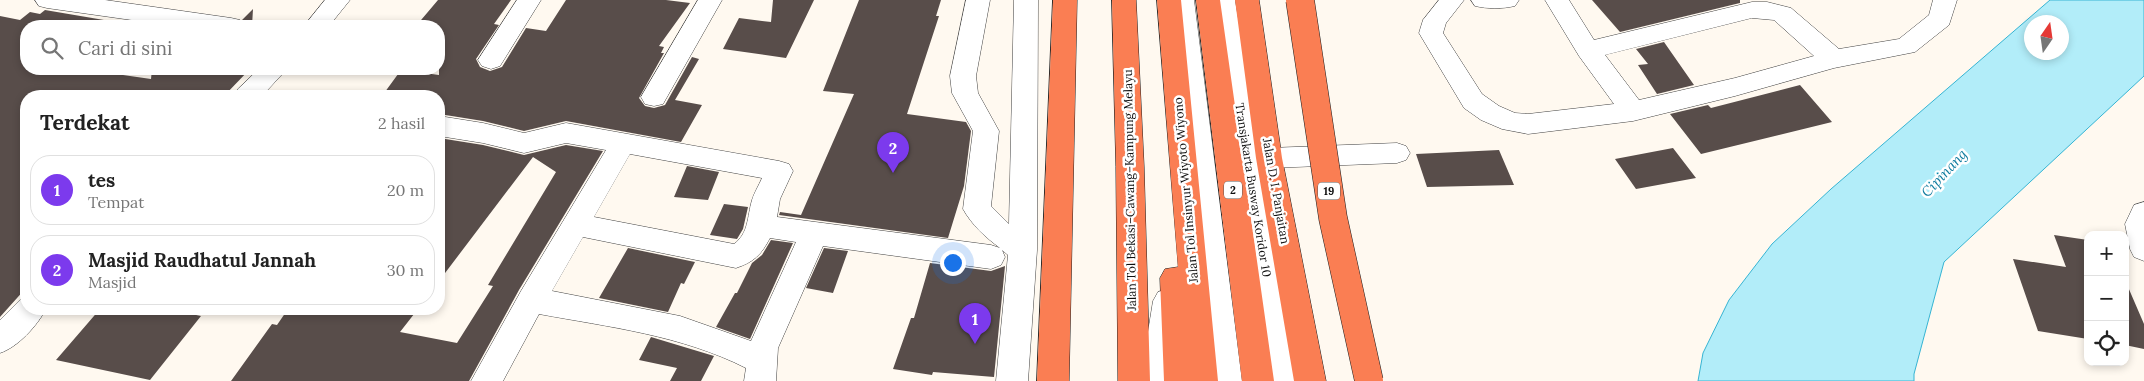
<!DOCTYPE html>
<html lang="id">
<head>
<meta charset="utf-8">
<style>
	:root { --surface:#fff; --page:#f6f6f6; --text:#222; --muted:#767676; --line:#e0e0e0; --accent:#7c3aed }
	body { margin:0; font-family:Lora,serif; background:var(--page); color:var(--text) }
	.controls { position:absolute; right:15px; bottom:15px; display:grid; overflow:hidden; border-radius:10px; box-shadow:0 2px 8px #0003 }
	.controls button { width:45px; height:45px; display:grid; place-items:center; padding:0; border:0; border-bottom:1px solid var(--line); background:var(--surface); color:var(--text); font:25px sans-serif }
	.compass { position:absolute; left:2024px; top:15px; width:45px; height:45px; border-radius:50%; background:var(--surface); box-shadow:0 2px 8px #0003; rotate:13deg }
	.you { position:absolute; left:952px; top:262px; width:18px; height:18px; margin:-12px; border:4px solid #fff; border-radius:50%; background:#1a73e8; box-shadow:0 0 0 8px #1a73e833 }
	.badge { display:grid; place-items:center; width:32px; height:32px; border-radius:50%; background:var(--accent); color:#fff; font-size:16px; font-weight:700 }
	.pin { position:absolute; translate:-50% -41px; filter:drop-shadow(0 1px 2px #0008) }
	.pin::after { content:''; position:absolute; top:26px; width:18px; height:15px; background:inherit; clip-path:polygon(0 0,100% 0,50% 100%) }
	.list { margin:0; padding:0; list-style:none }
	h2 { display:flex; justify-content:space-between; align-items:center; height:65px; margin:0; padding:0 20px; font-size:21px }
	h2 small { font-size:16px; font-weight:400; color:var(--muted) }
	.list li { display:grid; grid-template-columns:32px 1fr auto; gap:15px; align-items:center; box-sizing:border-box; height:70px; margin:0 10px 10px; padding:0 10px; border:1px solid var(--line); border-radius:20px }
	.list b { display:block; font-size:19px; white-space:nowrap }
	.list p { margin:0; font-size:16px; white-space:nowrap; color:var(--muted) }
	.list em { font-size:16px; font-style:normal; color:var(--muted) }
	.icon { flex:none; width:28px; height:28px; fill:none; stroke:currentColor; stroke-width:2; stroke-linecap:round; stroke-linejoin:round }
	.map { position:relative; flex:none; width:2144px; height:381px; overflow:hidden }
	.search { position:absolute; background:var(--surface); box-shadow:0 2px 8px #0003; left:20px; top:20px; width:425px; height:55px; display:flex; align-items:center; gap:12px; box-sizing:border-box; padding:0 18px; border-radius:20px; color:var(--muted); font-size:19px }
	.panel { position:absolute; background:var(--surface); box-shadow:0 2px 8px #0003; left:20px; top:90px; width:425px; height:225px; border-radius:20px }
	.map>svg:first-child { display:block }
	.water { fill:#b2edf9; stroke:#36b4d3; fill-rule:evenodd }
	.building { fill:#584d4a }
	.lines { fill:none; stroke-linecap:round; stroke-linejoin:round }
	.minor-casing { stroke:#424242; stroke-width:1 }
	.highway-casing { stroke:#202020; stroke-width:1 }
	.minor { fill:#fff; fill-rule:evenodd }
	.highway { fill:#fa7e53; fill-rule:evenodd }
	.highway-bridge-casing { stroke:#202020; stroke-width:29; stroke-linecap:butt }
	.highway-bridge { stroke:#fa7e53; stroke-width:28 }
	.labels { text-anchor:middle; stroke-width:5; stroke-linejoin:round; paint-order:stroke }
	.shield { fill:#fff; stroke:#575757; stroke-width:1 }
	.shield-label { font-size:11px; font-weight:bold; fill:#0f0f0f }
	.street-label { font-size:12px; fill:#0f0f0f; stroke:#fff }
	.water-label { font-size:14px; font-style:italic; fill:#127da0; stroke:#fff }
</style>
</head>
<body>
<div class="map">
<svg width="2144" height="381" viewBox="0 0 2144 381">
	<rect width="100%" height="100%" fill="#fff9f0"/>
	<path class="water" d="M2050,0H2144V76L1944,262L1914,374V381H1698L1703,353L1729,300L1772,244L1831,189ZM2032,22H2062V52H2032Z"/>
	<path class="building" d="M438,0H511L494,24L499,25L476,59L480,67L490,71L502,67L526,28L546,31L566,0H666L690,3L659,46L664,47L661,53H664L639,98L645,106L654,108L665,105L692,57L699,59L675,100L702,105L681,142L566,121L524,131L483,121L439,114V96H382L401,70L439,75V26H416Z
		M773,0H814L786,58L723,49L739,18L771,22Z
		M859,0H941L936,16H939L907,114L966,122L971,131L964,186L948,238L779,215L780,212L801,215L854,94L823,91Z
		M1592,0H1740V3L1620,32Z
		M253,9L252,26H245L242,20Z
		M45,10L104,20L97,26H26V69H81L151,79L152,69H250L224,96H26V288L0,317V16L20,20L30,12L40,14Z
		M1664,42L1694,85L1657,94L1638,65L1648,64L1636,49Z
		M1800,85L1832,122L1701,154L1670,114L1708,105L1711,108Z
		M439,138L483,145L524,155L566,145L603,151L519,290L469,381H231L272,324L277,325L288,309H418L400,332L457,343L493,286L488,285L556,172L533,157L439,281Z
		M1673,148L1696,178L1636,189L1615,159Z
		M1499,150L1514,185L1427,187L1416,154Z
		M687,166L719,172L708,200L674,197Z
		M724,204L748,207L743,229L737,239L710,235Z
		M2054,235L2088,240V339L2038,331L2013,259L2066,267Z
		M771,240L793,243L750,339L716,327L735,293H737L752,263L762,255Z
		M628,248L695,262L684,284L681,283L668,312L599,298Z
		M824,248L848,251L833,293L806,288Z
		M930,263L991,271L1005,266L994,377L933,372L932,375L893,369L911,318H914Z
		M2125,280L2144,324V349L2125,345Z
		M100,309H167L201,316L150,380L56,360Z
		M651,337L714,356L701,381H670L677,368L639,360Z"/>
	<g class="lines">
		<defs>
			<path id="minor" d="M35,0H105L231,18L240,20L243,26H174L47,8L39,6Z
				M325,0H350L329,26H304Z
				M517,0H541L500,66L491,69L482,66L478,60Z
				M698,0H722L663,104L654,106L645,104L641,97Z
				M966,0H990L976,76L978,93L999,131L991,206L1009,224L1014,0H1038L1037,250L1028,381H996L1008,255L1002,250L1005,257L1001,265L991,269L823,246L778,348L776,381H744L746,368C681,335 609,327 539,314L503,381H471L521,291L606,150L566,143L524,153L483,143L439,136V116L483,123L524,133L566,123L779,161L789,164L793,171L780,199L777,217L991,245L1000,248C985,237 972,225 963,209L973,131L952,93L950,76ZM630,154L762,178C759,185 754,193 752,200C747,217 749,233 734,244L594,217ZM583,237L736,268C754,262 761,255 770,238L796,242L751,341L680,316L552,291Z
				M1170,0H1194L1242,381H1210Z
				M1211,0H1235L1260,151L1269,148L1397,143L1406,146L1410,153L1406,160L1397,163L1269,168L1263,166L1299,381H1267Z
				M1439,0H1464L1446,23L1443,33L1482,94L1499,106L1515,113L1528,114L1614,104L1579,56L1545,0H1569L1594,40L1752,2H1767L1791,8L1839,49L1899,39L1929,15L1933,0H1957L1949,25L1915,52L1834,68L1735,96L1633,121L1528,134L1502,129L1481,120L1464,108L1419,33L1423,20ZM1752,18L1774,20L1814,56L1735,78L1639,100L1605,55Z
				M1471,0H1519L1515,6C1502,9 1488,9 1475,6Z
				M259,69H287L262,96H234L238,89Z
				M2144,202V261L2134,257L2130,249L2125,224L2134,205Z
				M1168,289L1178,292L1183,301L1172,381H1140L1153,301L1158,292Z
				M26,298V309H46C37,326 18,347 0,353V320L20,300Z"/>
			<path id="highway" d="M1053,0H1077L1069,381H1037Z
				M1112,0H1136L1144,167L1150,381H1118L1116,167Z
				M1157,0H1181L1218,381H1164L1160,278L1165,269L1178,267Z
				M1196,0H1220L1274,381H1242Z
				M1235,0H1259L1282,158L1326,381H1294L1256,158Z"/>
		</defs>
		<use href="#minor" class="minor-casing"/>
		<use href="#highway" class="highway-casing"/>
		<use href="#minor" class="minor"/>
		<use href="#highway" class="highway"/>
		<defs>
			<path id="highway-bridge" d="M1300,0L1333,218L1369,381"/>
		</defs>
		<use href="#highway-bridge" class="highway-bridge-casing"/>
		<use href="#highway-bridge" class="highway-bridge"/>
	</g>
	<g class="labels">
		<g class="shield">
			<rect x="1224" y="181.5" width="18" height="17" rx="4"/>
			<rect x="1318" y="182.5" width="22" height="17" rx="4"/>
		</g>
		<g class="shield-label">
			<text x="1233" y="194">2</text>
			<text x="1329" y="195">19</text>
		</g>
		<g class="street-label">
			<text transform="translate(1130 190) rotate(-91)" y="4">Jalan Tol Bekasi–Cawang–Kampung Melayu</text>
			<text transform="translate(1186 190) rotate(-95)" y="4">Jalan Tol Insinyur Wiyoto Wiyono</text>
			<text transform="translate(1253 190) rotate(81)" y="4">Transjakarta Busway Koridor 10</text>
			<text transform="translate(1276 191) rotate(80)" y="4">Jalan D. I. Panjaitan</text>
		</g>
		<g class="water-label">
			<text transform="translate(1944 173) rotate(-47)" y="5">Cipinang</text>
		</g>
	</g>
</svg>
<div class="controls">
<button>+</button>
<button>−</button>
<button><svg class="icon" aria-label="locate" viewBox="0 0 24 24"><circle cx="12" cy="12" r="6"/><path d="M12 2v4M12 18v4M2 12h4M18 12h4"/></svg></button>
</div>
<svg class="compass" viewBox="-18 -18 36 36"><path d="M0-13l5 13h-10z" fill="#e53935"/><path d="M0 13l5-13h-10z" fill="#767676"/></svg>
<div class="you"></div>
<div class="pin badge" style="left:975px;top:344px">1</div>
<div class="pin badge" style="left:893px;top:173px">2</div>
<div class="search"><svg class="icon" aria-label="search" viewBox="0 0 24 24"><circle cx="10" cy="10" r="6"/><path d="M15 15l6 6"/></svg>Cari di sini</div>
<section class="panel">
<h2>Terdekat<small>2 hasil</small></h2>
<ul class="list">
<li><span class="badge">1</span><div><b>tes</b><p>Tempat</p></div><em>20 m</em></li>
<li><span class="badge">2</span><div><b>Masjid Raudhatul Jannah</b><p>Masjid</p></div><em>30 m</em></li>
</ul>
</section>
</div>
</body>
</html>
